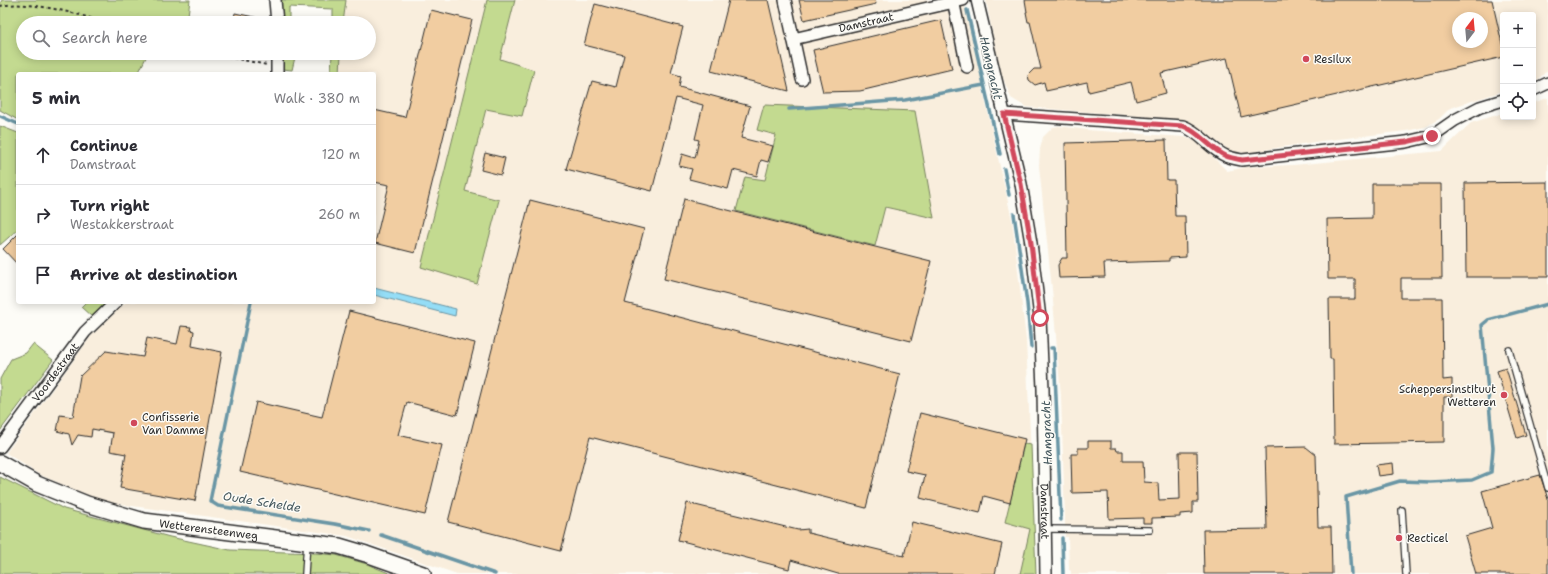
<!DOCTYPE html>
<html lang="en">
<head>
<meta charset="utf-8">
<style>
	:root { --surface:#fff; --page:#f7f7f7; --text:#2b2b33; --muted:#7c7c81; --line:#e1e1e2 }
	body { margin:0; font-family:"Shantell Sans",sans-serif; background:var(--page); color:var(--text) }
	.controls { position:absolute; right:12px; top:12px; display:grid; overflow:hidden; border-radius:4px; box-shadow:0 2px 10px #0003 }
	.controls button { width:36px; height:36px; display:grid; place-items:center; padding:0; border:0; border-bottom:1px solid var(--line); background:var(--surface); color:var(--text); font:20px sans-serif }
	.compass { position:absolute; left:1452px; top:12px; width:36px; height:36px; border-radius:50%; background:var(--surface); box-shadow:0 2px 10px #0003; rotate:16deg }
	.stop { position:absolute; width:12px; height:12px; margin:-9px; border:3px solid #d1495b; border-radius:50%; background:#fff }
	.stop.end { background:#d1495b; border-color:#fff; box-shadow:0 1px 4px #0008 }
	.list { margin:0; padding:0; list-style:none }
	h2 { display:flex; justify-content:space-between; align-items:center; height:52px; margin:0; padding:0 16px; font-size:17px }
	h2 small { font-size:13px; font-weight:400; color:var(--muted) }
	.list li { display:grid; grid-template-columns:26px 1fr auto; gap:12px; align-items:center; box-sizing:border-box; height:60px; padding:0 16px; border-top:1px solid var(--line) }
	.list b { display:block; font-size:15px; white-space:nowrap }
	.list p { margin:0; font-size:13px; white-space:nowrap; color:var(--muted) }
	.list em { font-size:13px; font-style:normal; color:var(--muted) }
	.icon { flex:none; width:22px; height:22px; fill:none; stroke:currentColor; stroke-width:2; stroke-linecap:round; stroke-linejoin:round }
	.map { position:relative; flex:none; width:1548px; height:574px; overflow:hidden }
	.search { position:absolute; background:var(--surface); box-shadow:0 2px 10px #0003; left:16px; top:16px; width:360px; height:44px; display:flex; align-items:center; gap:10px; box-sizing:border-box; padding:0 14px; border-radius:22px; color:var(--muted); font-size:15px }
	.panel { position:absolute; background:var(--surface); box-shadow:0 2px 10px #0003; left:16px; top:72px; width:360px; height:232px; border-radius:4px }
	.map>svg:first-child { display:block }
	.built { fill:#f9eedd; fill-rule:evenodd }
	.green { fill:#c3da90; stroke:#77825e }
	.water { fill:#94ddf6; stroke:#6a96a5 }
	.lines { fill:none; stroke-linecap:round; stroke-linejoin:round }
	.stream { stroke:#6a96a5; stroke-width:3.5 }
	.building { fill:#f1cda1; stroke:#2b2b2b; fill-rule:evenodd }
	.lane-casing { stroke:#2b2b2b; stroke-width:8 }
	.street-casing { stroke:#2b2b2b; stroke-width:14 }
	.secondary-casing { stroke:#2b2b2b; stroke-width:18 }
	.path { stroke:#2b2b2b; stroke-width:2; stroke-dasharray:3 3; stroke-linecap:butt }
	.lane { stroke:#fdfcf7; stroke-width:5.5 }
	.street { stroke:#fdfcf7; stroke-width:11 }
	.secondary { stroke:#fdfcf7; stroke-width:15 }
	.route { stroke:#d1495b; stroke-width:5 }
	.poi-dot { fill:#d1495b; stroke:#fdfcf7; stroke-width:1.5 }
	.labels { text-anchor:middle; stroke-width:3; stroke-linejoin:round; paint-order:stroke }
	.street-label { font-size:11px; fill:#2b2b2b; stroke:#fdfcf7 }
	.poi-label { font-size:11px; fill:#2b2b2b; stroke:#fdfcf7; text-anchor:start }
	.water-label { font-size:12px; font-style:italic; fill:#45585e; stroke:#fdfcf7 }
</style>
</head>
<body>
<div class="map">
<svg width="1548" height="574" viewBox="0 0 1548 574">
	<rect width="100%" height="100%" fill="#fdfcf7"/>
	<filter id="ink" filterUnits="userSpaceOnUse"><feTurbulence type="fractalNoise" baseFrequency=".025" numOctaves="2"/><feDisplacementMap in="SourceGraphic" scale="8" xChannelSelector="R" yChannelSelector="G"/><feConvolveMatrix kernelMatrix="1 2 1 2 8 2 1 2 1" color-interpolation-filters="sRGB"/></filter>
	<g filter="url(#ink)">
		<path class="built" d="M346,0H963L980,64L983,91L1012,220L1026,340L1036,574H457L347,536L104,502L40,475L6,453L92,335L126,302H374V74H340L341,53H369V23H343Z
			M986,0H1548V70L1537,80L1533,81V15H1503V91L1450,108L1439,119L1425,127L1406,131L1321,141L1245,153L1230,151L1187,120L1026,107L1011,98L999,68ZM1458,18H1482V42H1458Z
			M1548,98V574H1071V571L1069,570L1068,537H1065V517L1061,396L1052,289L1039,166L1040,149L1043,137L1053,127L1059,126L1087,130L1184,137L1198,142L1227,171L1246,167L1293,165L1442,151L1471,123L1503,113V117H1533V103Z"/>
		<path class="green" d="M2,0H190L187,23H23V53H148L138,74H18V120L0,110V4Z
			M280,0H346L343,23H333V9L289,7V21L292,23H281Z
			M487,0H515L500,59L534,70L522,116L486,109L465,191L499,200L477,284L421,267Z
			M282,53H296L292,70L282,69Z
			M332,53H341L340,74L331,72Z
			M764,105L915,111L934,218L885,207L875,246L736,211L745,177L765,180L776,135L757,130Z
			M0,126L18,133V229L0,245Z
			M86,302H108L92,317L81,307Z
			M33,344L53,360L0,431V379L11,359L26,353Z
			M1024,444L1031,445L1036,574H1020L1030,529L1005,522Z
			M0,477L64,509L170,537L230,550L315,553L336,555L367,564L391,574H0Z"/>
		<path class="water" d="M374,288L456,309L455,316L374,295Z"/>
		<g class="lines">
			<path class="stream" d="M967,10L1000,154
				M789,109L905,100L984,85
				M0,116L18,124
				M1004,169L1009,195
				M1014,214L1027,303L1031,347
				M251,302L210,501L218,506L335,524L369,531
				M1051,348H1054L1061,520
				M381,535L495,574
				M1062,538L1063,574
				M1351,574L1346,497L1400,481L1430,482L1472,480L1491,472L1493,448L1482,325L1488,320L1548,304"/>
		</g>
		<path class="building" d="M729,0H768L789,91L711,71Z
			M799,0H875L876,4L804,20Z
			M1025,0H1492L1503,48V57L1241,117L1227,58L1161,73L1166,93L1136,101L1131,82L1089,92L1087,82L1046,91L1044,82L1035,85L1029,80L1028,75L1034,69H1041L1030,22H1028L1026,12H1027ZM1458,18H1482V42H1458Z
			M595,4L683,27L671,73L681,76L679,87L750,106L741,138L773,146L768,162L761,160L757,176L733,170L728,189L689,179L692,169L679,166L682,154L695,158L699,140L695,139L703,105L676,98L652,191L566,169L592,81L616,87L624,55L584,45Z
			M431,10L472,20L415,253L375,243L389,185L374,182V110L405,117Z
			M235,13L263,19L262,23H233Z
			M941,20L952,69L860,91L823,92L813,50Z
			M1166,140L1167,180H1174L1175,216H1185L1186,257L1169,258V261L1104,263L1105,277L1059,278L1058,265L1062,258H1067L1065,143Z
			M485,153L505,158L501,175L481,170Z
			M1548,182V277H1466L1465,183Z
			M1372,184H1441L1442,278H1401V298H1442L1443,380L1452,379V397H1444V442L1334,444L1333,359H1330L1329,299H1355V279H1328L1327,219L1372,218Z
			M684,199L931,261L911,341L664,279Z
			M530,200L644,229L625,303L900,374L866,508L590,437L561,551L448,522Z
			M18,234V265L3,249Z
			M349,311L475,343L457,415L407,402L398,435L442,445L425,515L240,472L256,402L322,417Z
			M181,326L191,327L190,330L194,331L192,346L222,352L195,501L120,488L126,454L110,451L113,433L92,429L91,437L78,435L72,445L69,434L57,431L60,415L73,417L80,376L106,351L143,357L147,338L177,344Z
			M1506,368L1526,435L1517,438L1497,371Z
			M920,413L1025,439L1010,503L984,496L980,513L920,498L925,475L906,471Z
			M1088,441H1111V448H1116L1117,451H1123V461H1143L1144,482L1158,483L1159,500L1180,499L1179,452H1197L1198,502H1193V513L1180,514V517L1152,518V523H1143V518L1109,519L1108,492L1072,493L1071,454H1078V448H1088Z
			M1306,447L1316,455L1318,527H1331L1332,574H1204L1203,530L1267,529L1265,448Z
			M1393,463L1394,474L1378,476L1376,465Z
			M1540,475L1548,499V574H1476L1465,536L1492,528L1482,491Z
			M687,503L798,530L808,529V533L904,556L912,522L1002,544L995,574H838L791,560L789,569L678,540Z"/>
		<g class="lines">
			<defs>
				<path id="lane" d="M1509,350L1548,488
					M1402,510L1406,574
					M1045,529L1150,530
					M305,574L307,542"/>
				<g id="street">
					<path d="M275,0L277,23"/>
					<path d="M785,0L802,79"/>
					<path d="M953,0L967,67"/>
					<path id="s1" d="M977,0L1021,184L1031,243L1040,318L1043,389L1046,574"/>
					<path id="s2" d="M793,39L963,0"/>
					<path d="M277,74V53"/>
					<path d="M1533,90L1548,83"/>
					<path d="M1004,114L1183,126C1200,132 1210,149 1226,156C1231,158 1237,159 1242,160L1406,142L1432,136L1455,120L1480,107L1503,100"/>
					<path id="s3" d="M0,447L85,332L116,302"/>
				</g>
				<g id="secondary">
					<path id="s4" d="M0,463L37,484L87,504L144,521L339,546L366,554L423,574"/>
				</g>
			</defs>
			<use href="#lane" class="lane-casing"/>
			<use href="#street" class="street-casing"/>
			<use href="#secondary" class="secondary-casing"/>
			<path class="path" d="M0,6C30,0 78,14 107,23
				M210,53L267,65"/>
			<use href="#lane" class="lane"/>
			<use href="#street" class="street"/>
			<use href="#secondary" class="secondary"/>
		</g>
	</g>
	<g class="lines" filter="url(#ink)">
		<path class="route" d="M1040,318L1031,243L1021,184L1004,114L1183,126C1200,132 1210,149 1226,156C1231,158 1237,159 1242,160L1406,142L1432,136"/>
	</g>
	<g class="poi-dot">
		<circle cx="1306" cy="59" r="4"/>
		<circle cx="1504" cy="395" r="4"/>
		<circle cx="134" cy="423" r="4"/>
		<circle cx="1399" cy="538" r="4"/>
	</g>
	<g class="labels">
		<g class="street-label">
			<text dy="4" stroke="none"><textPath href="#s2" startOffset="75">Damstraat</textPath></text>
			<text dy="4" stroke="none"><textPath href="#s3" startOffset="93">Voordestraat</textPath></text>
			<text dy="4" stroke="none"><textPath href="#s1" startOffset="518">Damstraat</textPath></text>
			<text dy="4" stroke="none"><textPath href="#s4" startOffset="221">Wetterensteenweg</textPath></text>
		</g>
		<g class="poi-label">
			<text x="1314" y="63">Resilux</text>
			<text x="1496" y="393" text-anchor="end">Scheppersinstituut<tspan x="1496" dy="13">Wetteren</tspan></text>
			<text x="142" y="421">Confisserie<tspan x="142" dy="13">Van Damme</tspan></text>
			<text x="1407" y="542">Recticel</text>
		</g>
		<g class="water-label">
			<text transform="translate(991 68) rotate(77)" y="4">Hamgracht</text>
			<text transform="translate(1047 433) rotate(-92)" y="4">Hamgracht</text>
			<text transform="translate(262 502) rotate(9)" y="4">Oude Schelde</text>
		</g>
	</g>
</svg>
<div class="controls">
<button>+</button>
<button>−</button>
<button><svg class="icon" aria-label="locate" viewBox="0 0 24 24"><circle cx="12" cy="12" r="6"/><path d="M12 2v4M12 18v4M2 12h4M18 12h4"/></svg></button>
</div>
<svg class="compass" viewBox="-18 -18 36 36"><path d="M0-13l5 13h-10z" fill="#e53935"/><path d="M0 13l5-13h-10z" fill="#7c7c81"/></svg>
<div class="stop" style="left:1040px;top:318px"></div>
<div class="stop end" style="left:1432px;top:136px"></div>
<div class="search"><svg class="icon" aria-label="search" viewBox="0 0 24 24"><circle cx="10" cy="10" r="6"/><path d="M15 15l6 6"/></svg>Search here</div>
<section class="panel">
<h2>5 min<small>Walk · 380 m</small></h2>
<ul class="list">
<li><svg class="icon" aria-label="ahead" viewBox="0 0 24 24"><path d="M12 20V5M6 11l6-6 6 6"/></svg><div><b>Continue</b><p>Damstraat</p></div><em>120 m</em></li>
<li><svg class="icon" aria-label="right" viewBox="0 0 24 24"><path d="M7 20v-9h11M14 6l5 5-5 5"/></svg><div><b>Turn right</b><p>Westakkerstraat</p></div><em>260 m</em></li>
<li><svg class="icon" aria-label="arrive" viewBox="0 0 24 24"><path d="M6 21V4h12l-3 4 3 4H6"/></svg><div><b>Arrive at destination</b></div></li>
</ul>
</section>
</div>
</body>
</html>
